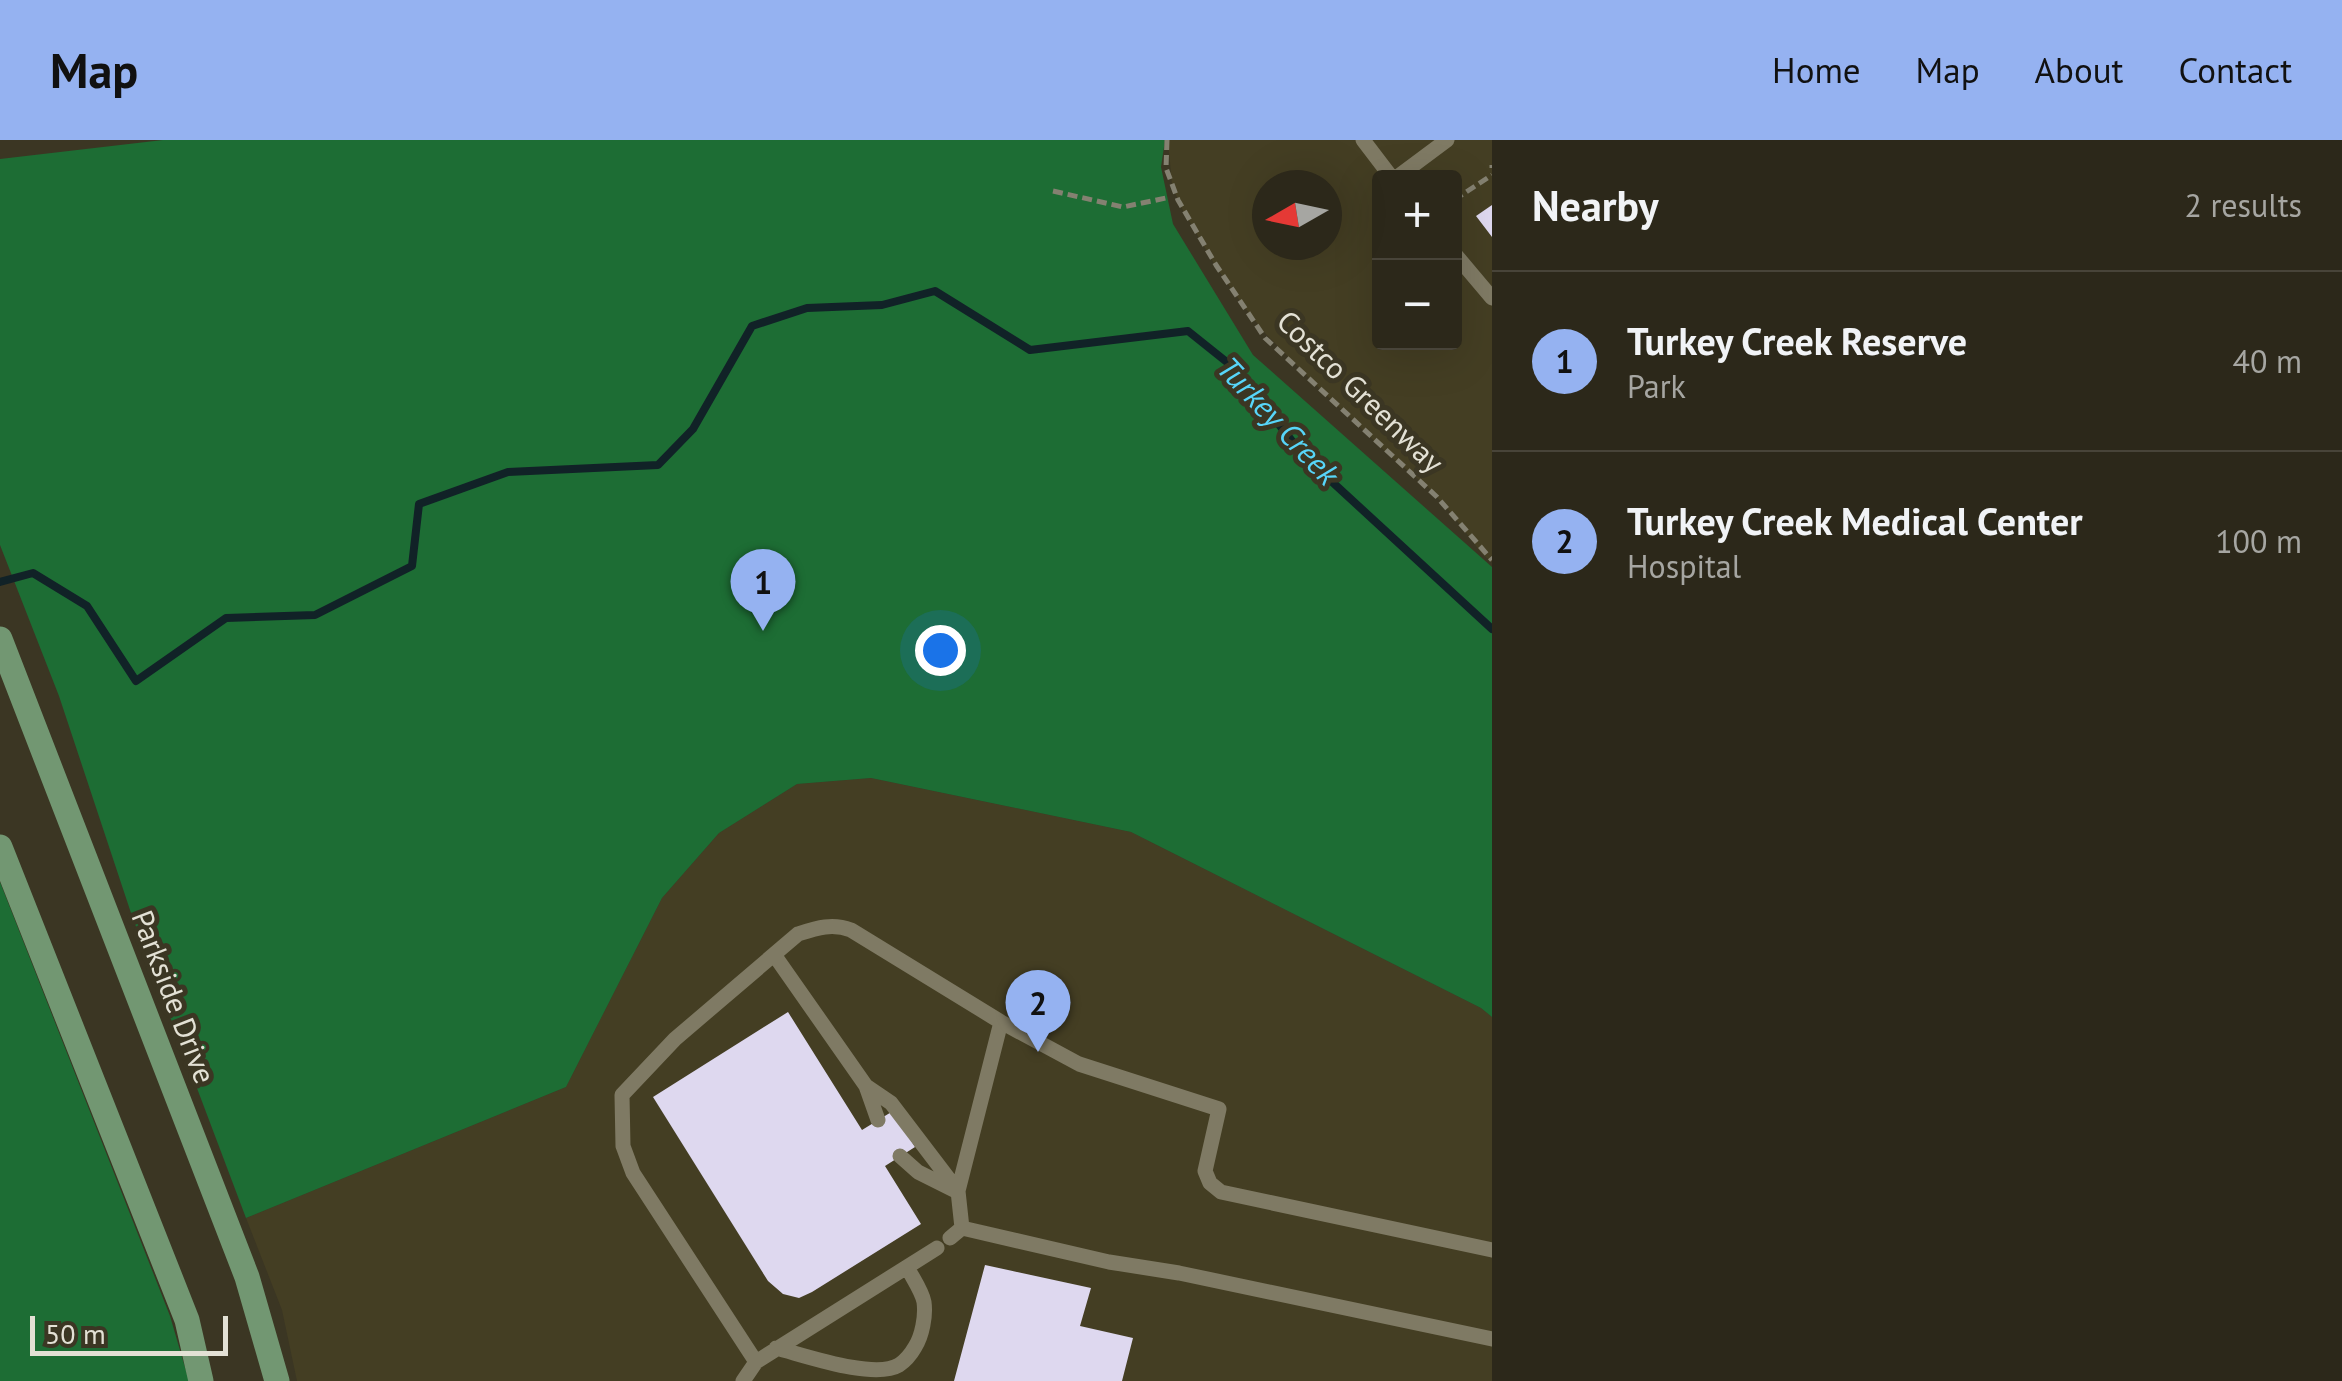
<!DOCTYPE html>
<html lang="en">
<head>
<meta charset="utf-8">
<style>
	:root { --surface:#2c281a; --page:#343023; --text:#f1f3f6; --muted:#a6a6a2; --line:#484439; --accent:#95b2f1 }
	body { margin:0; font-family:"PT Sans",sans-serif; background:var(--page); color:var(--text) }
	.controls { position:absolute; right:30px; top:30px; display:grid; overflow:hidden; border-radius:10px; box-shadow:0 10px 40px #0002 }
	.controls button { width:90px; height:90px; display:grid; place-items:center; padding:0; border:0; border-bottom:2px solid var(--line); background:var(--surface); color:var(--text); font:50px sans-serif }
	.compass { position:absolute; left:1252px; top:30px; width:90px; height:90px; border-radius:50%; background:var(--surface); box-shadow:0 10px 40px #0002; rotate:261deg }
	.scale { position:absolute; left:30px; bottom:25px; width:198px; box-sizing:border-box; padding-left:10px; border:5px solid #e3e1d5; border-top:0; font-size:28px; line-height:35px; white-space:nowrap; color:#e3e1d5; -webkit-text-stroke:8px #3b3623; paint-order:stroke }
	.you { position:absolute; left:940px; top:510px; width:35px; height:35px; margin:-25px; border:8px solid #fff; border-radius:50%; background:#1a73e8; box-shadow:0 0 0 15px #1a73e833 }
	.badge { display:grid; place-items:center; width:65px; height:65px; border-radius:50%; background:var(--accent); color:#111; font-size:32px; font-weight:700 }
	.pin { position:absolute; translate:-50% -82px; filter:drop-shadow(0 2px 5px #0008) }
	.pin::after { content:''; position:absolute; top:52px; width:35px; height:30px; background:inherit; clip-path:polygon(0 0,100% 0,50% 100%) }
	.list { margin:0; padding:0; list-style:none }
	h2 { display:flex; justify-content:space-between; align-items:center; height:130px; margin:0; padding:0 40px; font-size:42px }
	h2 small { font-size:32px; font-weight:400; color:var(--muted) }
	.list li { display:grid; grid-template-columns:65px 1fr auto; gap:30px; align-items:center; box-sizing:border-box; height:180px; padding:0 40px; border-top:2px solid var(--line) }
	.list b { display:block; font-size:38px; white-space:nowrap }
	.list p { margin:0; font-size:32px; white-space:nowrap; color:var(--muted) }
	.list em { font-size:32px; font-style:normal; color:var(--muted) }
	.map { position:relative; flex:none; width:1492px; height:1241px; overflow:hidden }
	header { display:flex; align-items:center; gap:60px; box-sizing:border-box; height:140px; padding:0 50px; background:var(--accent); color:#111 }
	header strong { font-size:48px }
	nav { display:flex; gap:55px; margin-inline-start:auto; font-size:35px }
	main { display:flex }
	aside { flex:1; background:var(--surface) }
	.map>svg:first-child { display:block }
	.built { fill:#443e23; fill-rule:evenodd }
	.green { fill:#1d6d34 }
	.lines { fill:none; stroke-linecap:round; stroke-linejoin:round }
	.stream { stroke:#112227; stroke-width:8 }
	.building { fill:#ded8ef }
	.path { stroke:#848171; stroke-width:5; stroke-dasharray:10 5; stroke-linecap:butt }
	.lane { stroke:#7f7a64; stroke-width:15 }
	.secondary { stroke:#729772; stroke-width:25 }
	.labels { text-anchor:middle; stroke-width:10; stroke-linejoin:round; paint-order:stroke }
	.street-label { font-size:30px; fill:#e3e1d5; stroke:#3b3623 }
	.water-label { font-size:32px; font-style:italic; fill:#57d5f9; stroke:#3b3623 }
</style>
</head>
<body>
<header>
<strong>Map</strong>
<nav><a>Home</a><a>Map</a><a>About</a><a>Contact</a></nav>
</header>
<main>
<div class="map">
<svg width="1492" height="1241" viewBox="0 0 1492 1241">
	<rect width="100%" height="100%" fill="#3b3623"/>
	<path class="built" d="M1168,0H1492V422L1482,414L1452,374L1428,347L1391,317L1317,246L1264,192L1243,165L1216,127L1180,65L1172,45ZM1380,38H1454V202H1380ZM1267,45H1327V105H1267Z
		M871,638L1131,692L1481,868L1492,877V1241H297L282,1170L246,1078L566,947L662,758L719,693L797,644Z"/>
	<path class="green" d="M163,0H1165L1161,27L1173,84L1253,215L1492,427V877L1481,868L1131,692L871,638L797,644L719,693L662,758L566,947L246,1078L132,776L59,556L0,405V19Z
		M0,742L170,1176L189,1241H0Z"/>
	<g class="lines">
		<path class="stream" d="M0,442L33,433L87,466L136,541L226,478L315,475L412,426L419,364L508,332L658,325L693,289L752,186L807,168L882,165L935,151L1030,210L1188,191L1233,227L1304,316L1492,489"/>
	</g>
	<path class="building" d="M1492,65V97L1476,76Z
		M788,872L862,990L893,971L915,1007L885,1026L921,1084L812,1152L799,1158L783,1154L768,1141L653,957Z
		M985,1125L1091,1148L1080,1186L1133,1198L1122,1241H954Z"/>
	<g class="lines">
		<path class="path" d="M1167,0L1166,28L1178,60L1216,125L1265,198L1437,357L1492,420
			M1492,25V28
			M1053,51L1123,67L1166,58
			M1454,60L1492,35"/>
		<path class="lane" d="M1363,0L1392,38
			M1396,38L1447,0
			M1454,113L1492,158
			M775,816L866,946L891,963L958,1051
			M866,946L878,980
			M900,1016L918,1032L954,1050
			M962,1088L1109,1122L1179,1133L1492,1199
			M950,1098L962,1088L958,1051L1001,882
			M776,1208C804,1215 874,1240 899,1225C905,1221 911,1214 915,1207C922,1196 926,1176 924,1162C922,1151 912,1137 907,1127
			M756,1222L633,1033L623,1006L622,955L675,899L798,794C817,788 832,783 851,790L1001,882L1079,924L1219,969L1205,1031L1210,1043L1221,1052L1492,1110
			M743,1241L756,1222L937,1108"/>
		<path class="secondary" d="M0,499L247,1137L277,1241
			M0,707L187,1180L201,1241"/>
	</g>
	<g class="labels">
		<g class="street-label">
			<text transform="translate(1360 252) rotate(44)" y="10">Costco Greenway</text>
			<text transform="translate(173 857) rotate(69)" y="10">Parkside Drive</text>
		</g>
		<g class="water-label">
			<text transform="translate(1278 281) rotate(47)" y="11">Turkey Creek</text>
		</g>
	</g>
</svg>
<div class="controls">
<button>+</button>
<button>−</button>
</div>
<svg class="compass" viewBox="-18 -18 36 36"><path d="M0-13l5 13h-10z" fill="#e53935"/><path d="M0 13l5-13h-10z" fill="#a6a6a2"/></svg>
<div class="scale">50 m</div>
<div class="you"></div>
<div class="pin badge" style="left:763px;top:491px">1</div>
<div class="pin badge" style="left:1038px;top:912px">2</div>
</div>
<aside>
<h2>Nearby<small>2 results</small></h2>
<ul class="list">
<li><span class="badge">1</span><div><b>Turkey Creek Reserve</b><p>Park</p></div><em>40 m</em></li>
<li><span class="badge">2</span><div><b>Turkey Creek Medical Center</b><p>Hospital</p></div><em>100 m</em></li>
</ul>
</aside>
</main>
</body>
</html>
